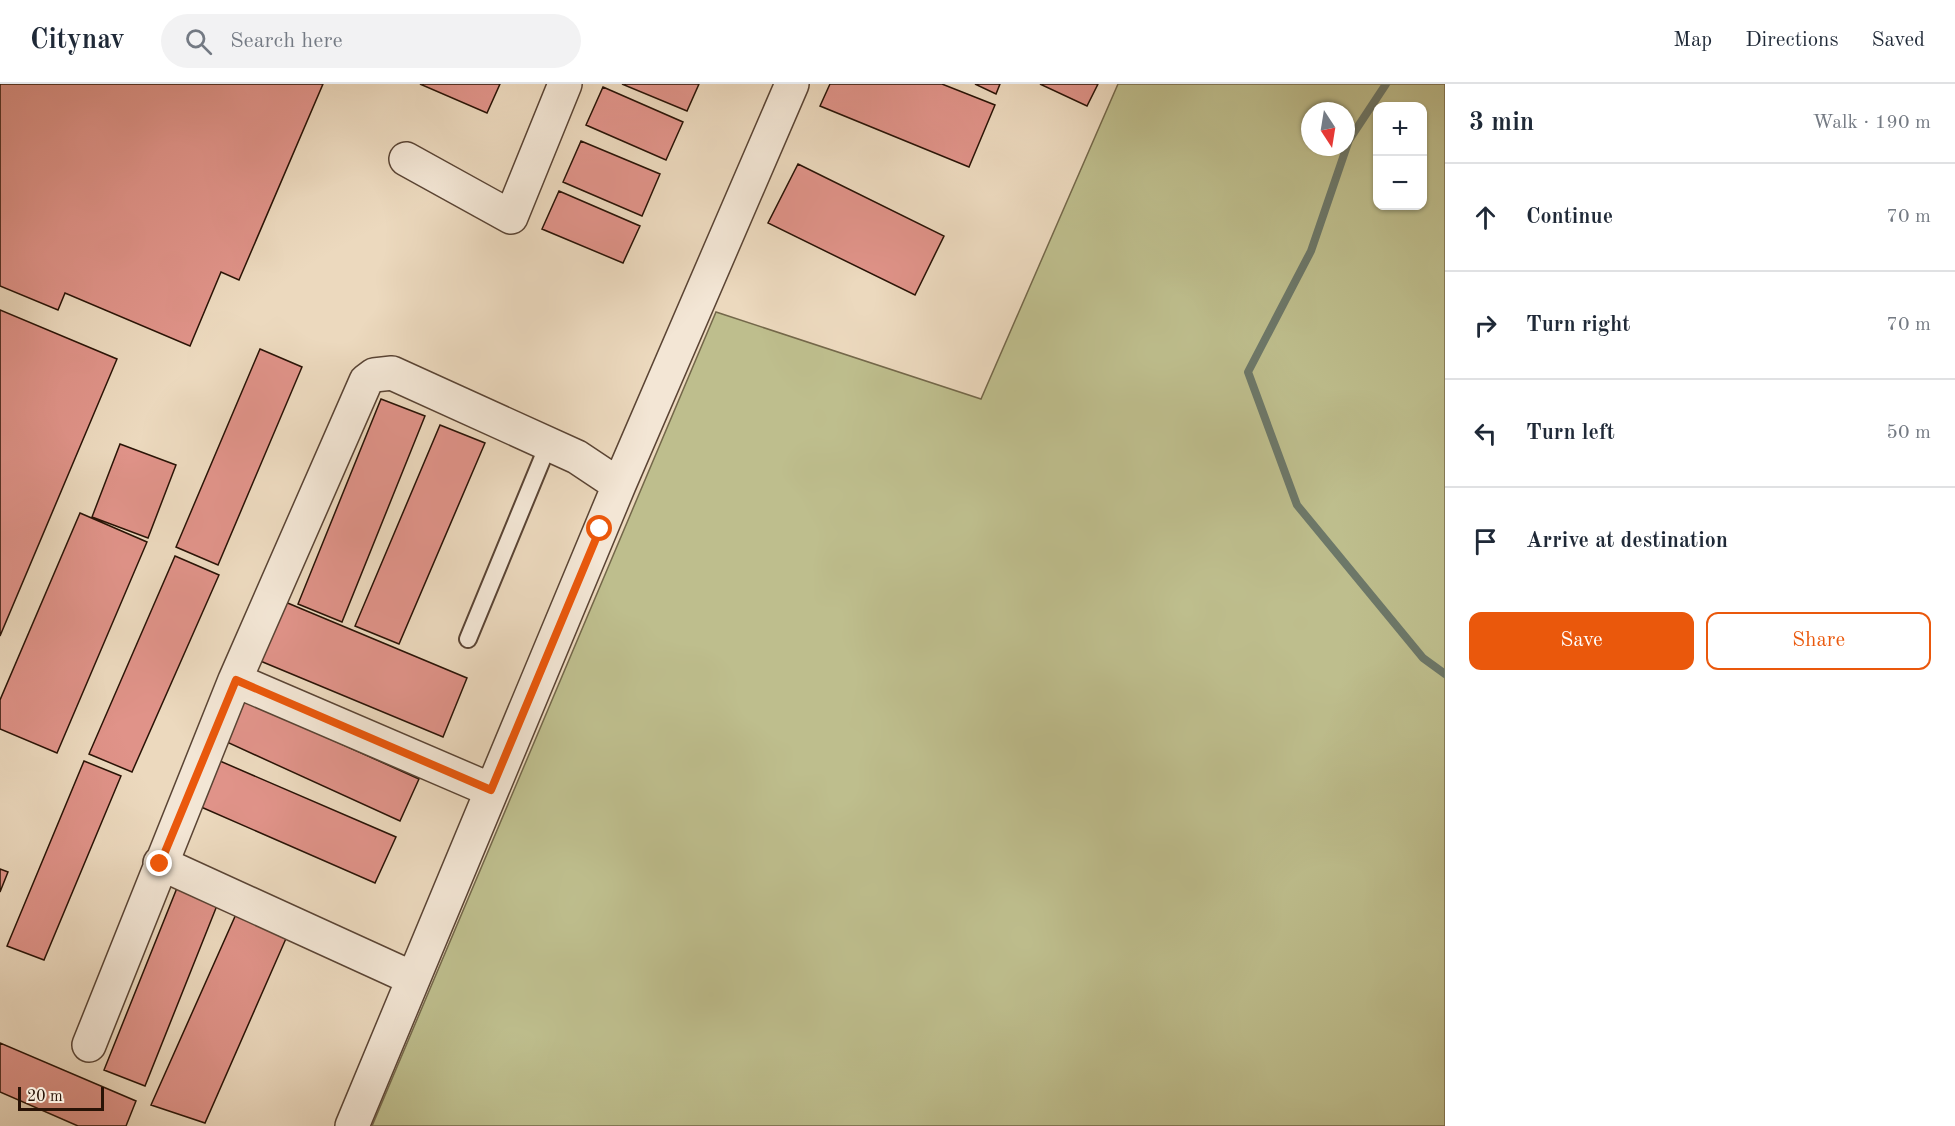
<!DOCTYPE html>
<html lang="en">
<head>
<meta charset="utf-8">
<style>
	:root { --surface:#fff; --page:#f2f2f3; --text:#1f2937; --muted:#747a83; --line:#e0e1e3; --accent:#ea580c }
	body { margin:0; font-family:"Old Standard TT",serif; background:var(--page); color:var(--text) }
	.controls { position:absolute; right:18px; top:18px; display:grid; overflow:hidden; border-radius:12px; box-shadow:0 2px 4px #0004 }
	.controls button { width:54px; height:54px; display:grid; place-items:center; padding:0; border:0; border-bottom:2px solid var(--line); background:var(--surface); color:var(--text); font:30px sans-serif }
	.compass { position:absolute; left:1301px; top:18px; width:54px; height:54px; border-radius:50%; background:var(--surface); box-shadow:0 2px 4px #0004; rotate:168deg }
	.scale { position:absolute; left:18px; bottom:15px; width:86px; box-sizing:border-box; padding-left:6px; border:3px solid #291306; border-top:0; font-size:16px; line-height:21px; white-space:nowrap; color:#291306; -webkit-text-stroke:4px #f3e6d5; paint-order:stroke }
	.stop { position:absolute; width:18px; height:18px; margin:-14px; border:4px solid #ea580c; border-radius:50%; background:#fff }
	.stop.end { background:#ea580c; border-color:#fff; box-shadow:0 2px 6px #0008 }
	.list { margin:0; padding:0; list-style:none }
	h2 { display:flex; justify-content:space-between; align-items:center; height:78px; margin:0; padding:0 24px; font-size:26px }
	h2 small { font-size:20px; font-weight:400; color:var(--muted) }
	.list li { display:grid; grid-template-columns:39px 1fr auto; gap:18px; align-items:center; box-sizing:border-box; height:108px; padding:0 24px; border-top:2px solid var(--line) }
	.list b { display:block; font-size:22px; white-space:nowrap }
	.list em { font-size:20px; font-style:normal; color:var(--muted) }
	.actions { display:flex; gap:12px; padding:18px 24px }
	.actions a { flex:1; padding:14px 0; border:2px solid var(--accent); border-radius:12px; text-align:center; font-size:21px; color:var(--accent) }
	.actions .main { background:var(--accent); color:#fff }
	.icon { flex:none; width:33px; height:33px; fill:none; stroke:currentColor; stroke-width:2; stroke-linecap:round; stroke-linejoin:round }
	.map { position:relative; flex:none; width:1445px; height:1042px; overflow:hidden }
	header { display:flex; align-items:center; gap:36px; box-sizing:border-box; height:84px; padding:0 30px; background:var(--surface); border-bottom:2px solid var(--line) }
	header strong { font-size:28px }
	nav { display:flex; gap:33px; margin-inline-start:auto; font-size:21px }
	.search { width:420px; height:54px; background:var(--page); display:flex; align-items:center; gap:15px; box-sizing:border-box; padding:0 21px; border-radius:33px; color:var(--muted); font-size:22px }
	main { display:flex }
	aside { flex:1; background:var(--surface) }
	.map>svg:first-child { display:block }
	.green { fill:#bebe8d; stroke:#74684a; stroke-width:1.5; fill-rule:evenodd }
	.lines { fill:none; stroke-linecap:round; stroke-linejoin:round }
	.stream { stroke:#6d7869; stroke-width:8 }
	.building { fill:#e09389; stroke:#291306; stroke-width:1.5 }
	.lane-casing { stroke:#5a4434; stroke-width:20 }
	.street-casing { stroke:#5a4434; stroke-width:36 }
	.lane { stroke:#f3e6d5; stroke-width:16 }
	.street { stroke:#f3e6d5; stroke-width:33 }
	.route { stroke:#ea580c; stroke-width:8 }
</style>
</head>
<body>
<header>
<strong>Citynav</strong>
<div class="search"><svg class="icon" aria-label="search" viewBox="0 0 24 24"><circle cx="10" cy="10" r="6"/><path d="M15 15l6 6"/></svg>Search here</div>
<nav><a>Map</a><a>Directions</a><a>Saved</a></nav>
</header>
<main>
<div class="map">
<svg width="1445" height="1042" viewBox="0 0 1445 1042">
	<rect width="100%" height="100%" fill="#ecd9be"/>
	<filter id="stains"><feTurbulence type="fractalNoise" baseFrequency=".00333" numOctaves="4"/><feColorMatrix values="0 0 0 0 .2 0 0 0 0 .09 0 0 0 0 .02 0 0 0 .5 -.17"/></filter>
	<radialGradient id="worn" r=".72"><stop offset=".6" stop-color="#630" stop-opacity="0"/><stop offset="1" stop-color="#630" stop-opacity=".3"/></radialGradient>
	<path class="green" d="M1118,0H1445V1042H372L716,228L981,315ZM1378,22H1422V122H1378ZM1310,27H1346V63H1310Z"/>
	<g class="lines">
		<path class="stream" d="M1386,0L1349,56L1311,167L1248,288L1297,421L1423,574L1445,590"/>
	</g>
	<path class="building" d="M0,0H323L239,196L221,188L190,262L65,209L58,226L0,202Z
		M420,0H500L487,29Z
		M622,0H699L687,27Z
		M830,0H942L995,21L969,83L820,22Z
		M975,0H1000L996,10Z
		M1040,0H1098L1087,22Z
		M603,3L683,38L666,76L586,41Z
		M581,57L660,90L642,132L563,98Z
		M798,80L944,152L915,211L768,139Z
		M559,107L640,142L623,179L542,145Z
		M0,226L117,275L0,552Z
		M260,265L302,283L218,481L176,463Z
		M381,315L425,332L342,538L298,520Z
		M440,341L485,359L399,560L355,542Z
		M120,360L176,381L148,454L92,433Z
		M80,429L147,458L57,669L0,645V616Z
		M175,472L219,491L132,688L89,670Z
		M278,515L467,594L443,653L253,574Z
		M237,613L419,695L400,737L218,654Z
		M213,674L396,753L375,799L192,719Z
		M84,677L121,692L44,876L7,862Z
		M0,785L8,788L0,808Z
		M179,799L220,814L145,1002L104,986Z
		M237,828L288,850L205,1039L151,1021Z
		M0,959L136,1017L126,1042H78L0,1008Z"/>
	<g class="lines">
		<defs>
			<path id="lane" d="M468,555L548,361"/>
			<path id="street" d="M406,75L511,133L565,0
				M235,596L491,706
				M160,779L412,894
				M89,961L235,596L366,297L374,291L392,289L577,373L619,401
				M352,1042L619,401L792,0"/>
		</defs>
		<use href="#lane" class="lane-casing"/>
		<use href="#street" class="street-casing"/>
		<use href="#lane" class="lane"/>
		<use href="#street" class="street"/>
	</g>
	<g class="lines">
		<path class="route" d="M160,780L236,596L491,706L600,445"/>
	</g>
	<rect width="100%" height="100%" filter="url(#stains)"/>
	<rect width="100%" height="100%" fill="url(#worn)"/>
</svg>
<div class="controls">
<button>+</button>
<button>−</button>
</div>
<svg class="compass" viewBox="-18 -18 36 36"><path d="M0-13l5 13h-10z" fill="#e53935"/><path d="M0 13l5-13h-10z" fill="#747a83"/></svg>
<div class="scale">20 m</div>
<div class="stop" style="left:600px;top:445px"></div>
<div class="stop end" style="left:160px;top:780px"></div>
</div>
<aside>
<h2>3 min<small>Walk · 190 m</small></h2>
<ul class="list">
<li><svg class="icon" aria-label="ahead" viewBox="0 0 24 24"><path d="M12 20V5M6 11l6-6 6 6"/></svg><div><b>Continue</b></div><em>70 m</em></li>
<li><svg class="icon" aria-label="right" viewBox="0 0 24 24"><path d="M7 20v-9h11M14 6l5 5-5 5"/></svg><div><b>Turn right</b></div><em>70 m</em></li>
<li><svg class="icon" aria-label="left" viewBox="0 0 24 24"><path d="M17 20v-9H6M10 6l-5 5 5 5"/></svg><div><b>Turn left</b></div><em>50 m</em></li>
<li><svg class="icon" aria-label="arrive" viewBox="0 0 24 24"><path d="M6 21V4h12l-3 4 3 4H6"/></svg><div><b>Arrive at destination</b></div></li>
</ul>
<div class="actions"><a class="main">Save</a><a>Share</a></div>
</aside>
</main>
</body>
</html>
